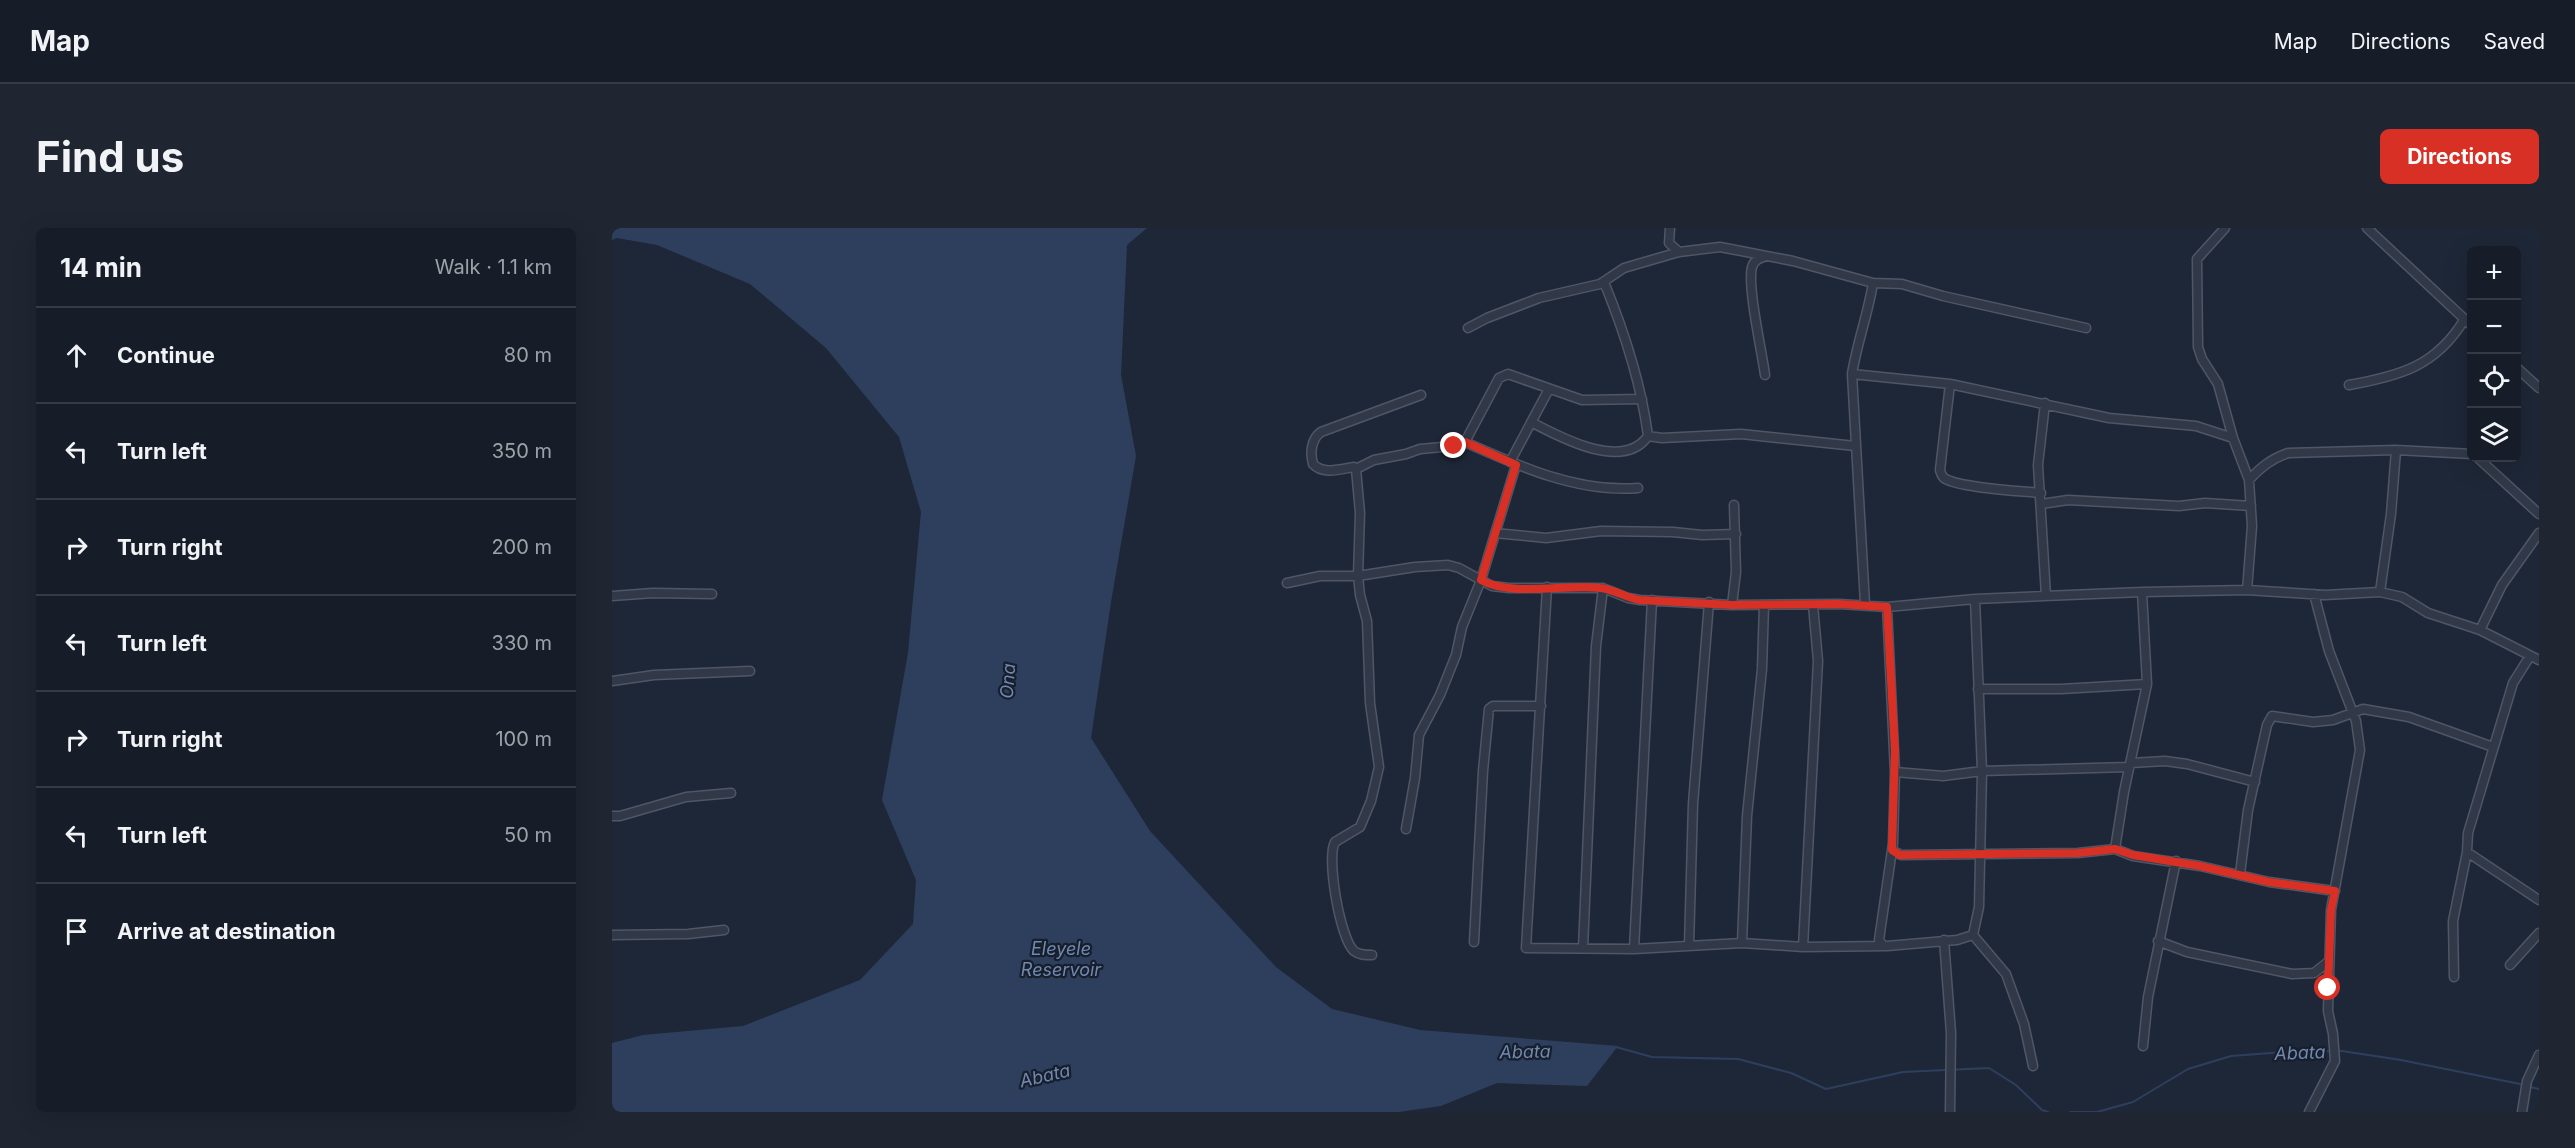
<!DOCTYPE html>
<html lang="en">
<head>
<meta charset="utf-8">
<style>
	:root { --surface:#161d29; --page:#1f2631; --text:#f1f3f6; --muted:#9ea2a8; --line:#353b46; --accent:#d93025 }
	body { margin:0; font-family:Inter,sans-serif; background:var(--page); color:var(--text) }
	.controls { position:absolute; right:18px; top:18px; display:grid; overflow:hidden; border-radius:9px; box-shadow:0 6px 24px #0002 }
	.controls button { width:54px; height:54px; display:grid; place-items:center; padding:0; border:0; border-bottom:2px solid var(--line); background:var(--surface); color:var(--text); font:30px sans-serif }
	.stop { position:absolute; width:18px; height:18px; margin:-14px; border:4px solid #d93025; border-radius:50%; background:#fff }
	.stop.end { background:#d93025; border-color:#fff; box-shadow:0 2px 6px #0008 }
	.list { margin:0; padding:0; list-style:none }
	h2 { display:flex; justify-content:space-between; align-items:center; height:78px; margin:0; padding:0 24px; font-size:26px }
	h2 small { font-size:20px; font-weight:400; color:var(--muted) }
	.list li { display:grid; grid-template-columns:39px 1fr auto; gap:18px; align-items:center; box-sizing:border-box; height:96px; padding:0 24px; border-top:2px solid var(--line) }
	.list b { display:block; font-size:22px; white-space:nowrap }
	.list em { font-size:20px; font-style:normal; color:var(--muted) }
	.icon { flex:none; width:33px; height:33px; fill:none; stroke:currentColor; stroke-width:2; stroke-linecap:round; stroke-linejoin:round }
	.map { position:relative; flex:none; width:1927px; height:884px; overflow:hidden; border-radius:9px }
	header { display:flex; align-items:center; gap:36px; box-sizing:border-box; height:84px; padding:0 30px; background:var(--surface); border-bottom:2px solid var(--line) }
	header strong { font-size:28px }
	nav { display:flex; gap:33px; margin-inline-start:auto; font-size:21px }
	.intro { display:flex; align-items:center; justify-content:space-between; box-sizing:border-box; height:144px; padding:0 36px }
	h1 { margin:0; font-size:42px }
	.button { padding:15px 27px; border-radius:9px; background:var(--accent); color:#fff; font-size:21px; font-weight:700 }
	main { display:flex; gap:36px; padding:0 36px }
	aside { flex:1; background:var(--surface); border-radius:9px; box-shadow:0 6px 24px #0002 }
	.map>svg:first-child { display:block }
	.water { fill:#2e3f5e }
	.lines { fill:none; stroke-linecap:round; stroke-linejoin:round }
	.stream { stroke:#2e3f5e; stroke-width:2 }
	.minor-casing { stroke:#4f5666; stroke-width:11 }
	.minor { stroke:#313948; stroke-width:8 }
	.route { stroke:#d93025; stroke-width:8 }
	.labels { text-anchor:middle; stroke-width:4.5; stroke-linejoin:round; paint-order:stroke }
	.water-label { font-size:18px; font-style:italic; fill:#7188b0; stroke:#171e2c }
</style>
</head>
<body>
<header>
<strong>Map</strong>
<nav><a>Map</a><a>Directions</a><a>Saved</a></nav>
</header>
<div class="intro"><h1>Find us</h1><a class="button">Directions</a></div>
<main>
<aside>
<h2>14 min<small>Walk · 1.1 km</small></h2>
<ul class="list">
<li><svg class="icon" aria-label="ahead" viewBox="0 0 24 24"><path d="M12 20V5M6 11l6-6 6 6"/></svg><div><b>Continue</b></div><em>80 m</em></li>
<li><svg class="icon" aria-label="left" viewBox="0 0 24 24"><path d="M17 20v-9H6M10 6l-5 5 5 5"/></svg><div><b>Turn left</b></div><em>350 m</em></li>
<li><svg class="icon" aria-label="right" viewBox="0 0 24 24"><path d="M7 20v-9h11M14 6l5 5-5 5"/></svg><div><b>Turn right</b></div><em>200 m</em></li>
<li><svg class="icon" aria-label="left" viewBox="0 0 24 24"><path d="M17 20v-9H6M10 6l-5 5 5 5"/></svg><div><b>Turn left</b></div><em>330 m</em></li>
<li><svg class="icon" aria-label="right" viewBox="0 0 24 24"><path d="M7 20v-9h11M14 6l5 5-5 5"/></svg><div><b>Turn right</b></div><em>100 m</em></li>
<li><svg class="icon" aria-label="left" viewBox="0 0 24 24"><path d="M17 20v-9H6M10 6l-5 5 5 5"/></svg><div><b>Turn left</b></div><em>50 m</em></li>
<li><svg class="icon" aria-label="arrive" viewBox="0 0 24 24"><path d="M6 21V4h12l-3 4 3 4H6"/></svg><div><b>Arrive at destination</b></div></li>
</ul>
</aside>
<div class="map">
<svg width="1927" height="884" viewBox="0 0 1927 884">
	<rect width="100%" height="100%" fill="#1e2737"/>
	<path class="water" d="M0,0H535L515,17L509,147L524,228L499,374L479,510L538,603L664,739L720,781L808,802L1006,818L975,858L885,855L829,878L787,884H0V815L31,807L131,798L248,752L301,696L304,652L270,572L296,425L309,284L287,209L214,120L138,56L45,17L5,10L0,12Z"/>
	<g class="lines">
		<path class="stream" d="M1004,819L1040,829L1126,831L1179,845L1214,861L1291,844L1377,840L1404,857L1430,882L1436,884
			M1918,859L1927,861
			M1458,884H1485L1521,874L1576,841L1619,828L1672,824L1730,823L1789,832L1913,857"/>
		<defs>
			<path id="minor" d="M1058,0L1057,15L1067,24
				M1613,0L1585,31L1586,119L1590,131L1606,156L1621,210L1637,252L1640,298L1635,362
				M1755,0L1860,98
				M856,100L875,90L927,70L988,56L1012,40L1067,24L1108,19L1181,33L1261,55L1290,56L1331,68L1474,100
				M1904,139L1927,160
				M1240,146L1338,156L1497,190L1584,198L1621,210
				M1153,147C1150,124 1135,58 1140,39C1142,32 1148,30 1154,28
				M1338,156L1328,242C1329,246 1329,247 1332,250C1346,260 1409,263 1429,265
				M1737,157C1788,148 1824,138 1852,92
				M809,167L709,204C699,211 698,225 701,236C711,247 729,241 742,239L744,241L762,232L794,226L808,221L842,218L853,214L887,150L896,146L970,172L1030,171
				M1433,175L1426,237L1434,368
				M919,194C948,209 1011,244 1036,208C1029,154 1012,103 992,54
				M1036,208L1050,210L1129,206L1243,218
				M853,214C906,238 966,265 1026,260
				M1866,230L1927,286
				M898,234L937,161
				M744,241L748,285L746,348L748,367L755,393L758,475L767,539L759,573L748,599L723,614C714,629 728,711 742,723C747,727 753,727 760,727
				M1637,252C1649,239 1659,231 1676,225L1784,222L1860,226
				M1429,276L1456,272L1567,278L1593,275L1639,278
				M883,305L934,310L989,303L1061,304L1090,307L1124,306
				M675,355L708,348H746L803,339L836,337L847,340L880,358L897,360H991L1016,370L1028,372L1120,377L1227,376L1275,379L1363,371L1530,364L1635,362L1713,367L1768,364L1790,369L1816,385L1868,402L1927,432
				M935,359L914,720L1022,721L1130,715L1191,719L1275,718L1345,712L1361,707
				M1768,364L1779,286L1784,222
				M0,368L41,365L100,366
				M1363,371L1370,543L1367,679L1361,707L1394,746L1412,796L1421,838
				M1253,376L1240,146C1245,115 1256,86 1261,55
				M1120,377L1124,344L1122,277
				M1868,402L1890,357L1927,305
				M0,453L42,447L138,443
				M1366,461H1449L1535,456
				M1519,535L1553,533L1575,536L1643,554
				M1283,544L1331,548L1370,543L1517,539
				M0,588H8L74,569L119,565
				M794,601L803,550L807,507L828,467L844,427L850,399L869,352L904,237
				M1503,621L1512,564L1535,456L1530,364
				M1280,622L1289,627L1466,625L1503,621L1521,628L1588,638L1657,654L1723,663
				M1855,624L1927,672
				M1628,646L1636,582L1655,497L1660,488L1701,494L1721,492L1751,481L1797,489L1881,519
				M0,707L76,706L112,702
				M1332,712L1339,805L1338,884
				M1546,713L1575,724L1680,746L1702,745L1716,734
				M862,714L871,543L877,481L881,478H929
				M1130,715L1135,588L1150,441L1152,377
				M1270,716L1267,712L1281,615L1283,544L1275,379
				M1077,718L1081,576L1097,374
				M1191,719L1206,433L1201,377
				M971,720L984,418L991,360
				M1022,721L1040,372
				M1898,737L1927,705
				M1842,749L1841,693L1855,624L1856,605L1901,455L1918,428
				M1531,818L1536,769L1564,633
				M1697,884L1723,833L1721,806L1716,783L1719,682L1748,522L1744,493L1717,423L1702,366
				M1910,884L1915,853L1927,827"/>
		</defs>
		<use href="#minor" class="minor-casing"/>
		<use href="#minor" class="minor"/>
	</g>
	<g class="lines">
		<path class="route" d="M842,218L853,214L904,237L869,352C900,369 952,356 988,360C1002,361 1014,370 1028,372L1120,377L1227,376L1275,379L1283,523L1280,622L1288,627L1466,625L1503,621L1521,627L1588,638L1657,654L1723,663L1719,682L1716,760"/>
	</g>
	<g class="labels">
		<g class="water-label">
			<text transform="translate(396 453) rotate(-86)" y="6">Ona</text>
			<text x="449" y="727">Eleyele<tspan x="449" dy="21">Reservoir</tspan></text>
			<text transform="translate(913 824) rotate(-1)" y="6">Abata</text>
			<text transform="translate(1688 825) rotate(-2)" y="6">Abata</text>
			<text transform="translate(433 848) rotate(-13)" y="6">Abata</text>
		</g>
	</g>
</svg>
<div class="controls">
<button>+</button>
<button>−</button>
<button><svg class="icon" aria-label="locate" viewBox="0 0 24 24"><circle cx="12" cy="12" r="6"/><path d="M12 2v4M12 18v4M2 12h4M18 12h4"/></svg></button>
<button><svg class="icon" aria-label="layers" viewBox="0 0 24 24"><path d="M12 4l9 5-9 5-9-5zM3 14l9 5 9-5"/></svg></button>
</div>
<div class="stop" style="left:1716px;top:760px"></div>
<div class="stop end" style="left:842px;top:218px"></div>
</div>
</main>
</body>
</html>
